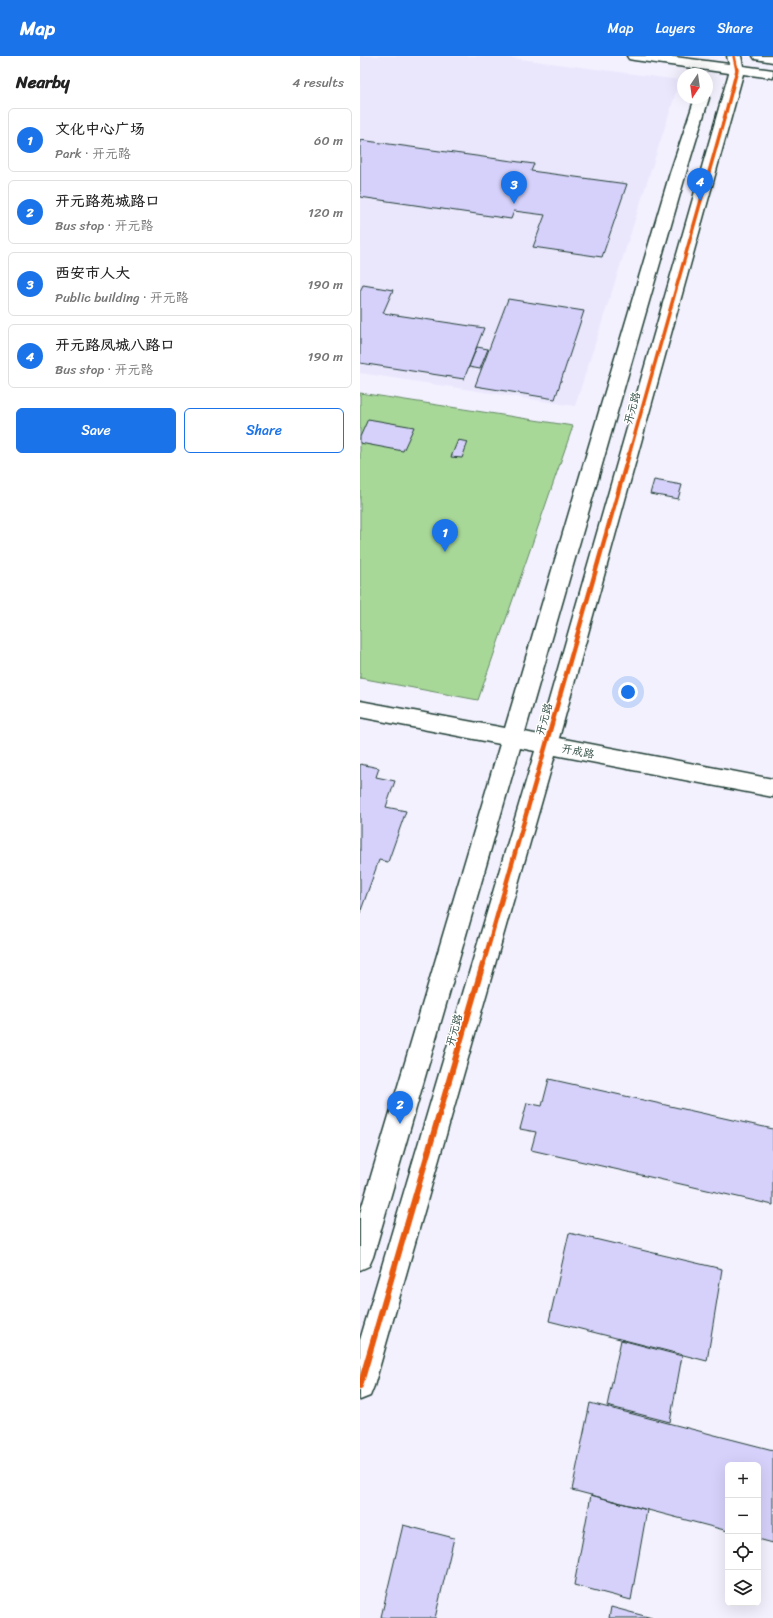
<!DOCTYPE html>
<html lang="en">
<head>
<meta charset="utf-8">
<style>
	:root { --surface:#fff; --page:#f6f6f6; --text:#222; --muted:#767676; --line:#e0e0e0; --accent:#1a73e8 }
	body { margin:0; font-family:Sriracha,"LXGW WenKai TC",sans-serif; background:var(--page); color:var(--text) }
	.controls { position:absolute; right:12px; bottom:12px; display:grid; overflow:hidden; border-radius:6px; box-shadow:0 4px 16px #0002 }
	.controls button { width:36px; height:36px; display:grid; place-items:center; padding:0; border:0; border-bottom:1px solid var(--line); background:var(--surface); color:var(--text); font:20px sans-serif }
	.compass { position:absolute; left:317px; top:12px; width:36px; height:36px; border-radius:50%; background:var(--surface); box-shadow:0 4px 16px #0002; rotate:193deg }
	.you { position:absolute; left:268px; top:636px; width:14px; height:14px; margin:-10px; border:3px solid #fff; border-radius:50%; background:#1a73e8; box-shadow:0 0 0 6px #1a73e833 }
	.badge { display:grid; place-items:center; width:26px; height:26px; border-radius:50%; background:var(--accent); color:#fff; font-size:13px; font-weight:700 }
	.pin { position:absolute; translate:-50% -33px; filter:drop-shadow(0 1px 2px #0008) }
	.pin::after { content:''; position:absolute; top:21px; width:14px; height:12px; background:inherit; clip-path:polygon(0 0,100% 0,50% 100%) }
	.list { margin:0; padding:0; list-style:none }
	h2 { display:flex; justify-content:space-between; align-items:center; height:52px; margin:0; padding:0 16px; font-size:17px }
	h2 small { font-size:13px; font-weight:400; color:var(--muted) }
	.list li { display:grid; grid-template-columns:26px 1fr auto; gap:12px; align-items:center; box-sizing:border-box; height:64px; margin:0 8px 8px; padding:0 8px; border:1px solid var(--line); border-radius:6px }
	.list b { display:block; font-size:15px; white-space:nowrap }
	.list p { margin:0; font-size:13px; white-space:nowrap; color:var(--muted) }
	.list em { font-size:13px; font-style:normal; color:var(--muted) }
	.actions { display:flex; gap:8px; padding:12px 16px }
	.actions a { flex:1; padding:9px 0; border:1px solid var(--accent); border-radius:6px; text-align:center; font-size:14px; color:var(--accent) }
	.actions .main { background:var(--accent); color:#fff }
	.icon { flex:none; width:22px; height:22px; fill:none; stroke:currentColor; stroke-width:2; stroke-linecap:round; stroke-linejoin:round }
	.map { position:relative; flex:none; width:413px; height:1562px; overflow:hidden }
	header { display:flex; align-items:center; gap:24px; box-sizing:border-box; height:56px; padding:0 20px; background:var(--accent); color:#fff }
	header strong { font-size:19px }
	nav { display:flex; gap:22px; margin-inline-start:auto; font-size:14px }
	main { display:flex }
	aside { flex:1; background:var(--surface) }
	.map>svg:first-child { display:block }
	.built { fill:#eae7fd }
	.green { fill:#a8d898; stroke:#648a66 }
	.building { fill:#d6d1fa; stroke:#1f3d34 }
	.lines { fill:none; stroke-linecap:round; stroke-linejoin:round }
	.secondary-casing { stroke:#1f3d34; stroke-width:3 }
	.secondary { fill:#fff; fill-rule:evenodd }
	.cycleway-far2-casing { stroke:#fff; stroke-width:5.5 }
	.cycleway-far1-casing { stroke:#fff; stroke-width:7 }
	.cycleway-casing { stroke:#fff; stroke-width:8 }
	.cycleway-far2 { stroke:#e8590c; stroke-width:3.5 }
	.cycleway-far1 { stroke:#e8590c; stroke-width:4.5 }
	.cycleway { stroke:#e8590c; stroke-width:6 }
	.labels { text-anchor:middle; stroke-width:3; stroke-linejoin:round; paint-order:stroke }
	.street-label { font-size:11px; fill:#1f3d34; stroke:#fff }
</style>
</head>
<body>
<header>
<strong>Map</strong>
<nav><a>Map</a><a>Layers</a><a>Share</a></nav>
</header>
<main>
<aside>
<h2>Nearby<small>4 results</small></h2>
<ul class="list">
<li><span class="badge">1</span><div><b>文化中心广场</b><p>Park · 开元路</p></div><em>60 m</em></li>
<li><span class="badge">2</span><div><b>开元路苑城路口</b><p>Bus stop · 开元路</p></div><em>120 m</em></li>
<li><span class="badge">3</span><div><b>西安市人大</b><p>Public building · 开元路</p></div><em>190 m</em></li>
<li><span class="badge">4</span><div><b>开元路凤城八路口</b><p>Bus stop · 开元路</p></div><em>190 m</em></li>
</ul>
<div class="actions"><a class="main">Save</a><a>Share</a></div>
</aside>
<div class="map">
<svg width="413" height="1562" viewBox="0 0 413 1562">
	<rect width="100%" height="100%" fill="#f3f1fe"/>
	<filter id="ink" filterUnits="userSpaceOnUse"><feTurbulence type="fractalNoise" baseFrequency=".025" numOctaves="2"/><feDisplacementMap in="SourceGraphic" scale="8" xChannelSelector="R" yChannelSelector="G"/><feConvolveMatrix kernelMatrix="1 2 1 2 8 2 1 2 1" color-interpolation-filters="sRGB"/></filter>
	<g filter="url(#ink)">
		<path class="built" d="M0,0H138L320,24L215,350L0,317Z"/>
		<path class="green" d="M0,337L213,370L118,644L0,622Z"/>
		<path class="building" d="M0,84L174,108L171,115L267,128L242,201L173,191L185,159L154,155L151,163L0,141Z
			M3,229L33,234L23,257L124,272L104,323L0,307V235Z
			M148,243L224,255L195,343L115,330Z
			M117,291L128,293L120,313L109,311Z
			M8,363L54,371L43,395L0,387V381Z
			M98,384L108,386L102,402L91,401Z
			M294,424L322,429L318,443L290,438Z
			M0,708L19,712L16,721L35,725L26,751L46,755L28,806L19,804L0,857Z
			M189,1023L413,1073V1149L171,1094L176,1076L160,1073L167,1047L182,1050Z
			M209,1177L362,1213L347,1305L189,1265Z
			M261,1284L322,1300L310,1366L247,1350Z
			M230,1347L413,1394V1487L398,1483V1409H368V1475L212,1434Z
			M231,1439L287,1454L271,1544L214,1529Z
			M43,1469L94,1482L75,1562H26L21,1561Z
			M251,1551L292,1562H249Z"/>
		<g class="lines">
			<defs>
				<path id="secondary" d="M267,0H307L369,8L367,0H381L383,10L413,14V22L383,18L199,682L413,723V741L195,699L14,1330L10,1340L0,1344V1284L175,695L160,692L13,1201L9,1210L0,1214V1157L140,688L0,661V645L145,672L310,117L335,42H347V39L349,42L326,117L165,676L179,679L369,17L274,4L269,3Z
					M393,0H413V6L395,3Z"/>
			</defs>
			<use href="#secondary" class="secondary-casing"/>
			<use href="#secondary" class="secondary"/>
			<defs>
				<path id="cycleway-far2" d="M269,399L366,56L377,14L374,0"/>
				<path id="cycleway-far1" d="M123,909L269,398"/>
				<path id="cycleway" d="M0,1330L123,908"/>
			</defs>
			<use href="#cycleway-far2" class="cycleway-far2-casing"/>
			<use href="#cycleway-far1" class="cycleway-far1-casing"/>
			<use href="#cycleway" class="cycleway-casing"/>
			<use href="#cycleway-far2" class="cycleway-far2"/>
			<use href="#cycleway-far1" class="cycleway-far1"/>
			<use href="#cycleway" class="cycleway"/>
		</g>
	</g>
	<g class="labels">
		<g class="street-label">
			<text transform="translate(272 352) rotate(-74)" y="4">开元路</text>
			<text transform="translate(184 663) rotate(-74)" y="4">开元路</text>
			<text transform="translate(218 695) rotate(11)" y="4">开成路</text>
			<text transform="translate(94 974) rotate(-74)" y="4">开元路</text>
		</g>
	</g>
</svg>
<div class="controls">
<button>+</button>
<button>−</button>
<button><svg class="icon" aria-label="locate" viewBox="0 0 24 24"><circle cx="12" cy="12" r="6"/><path d="M12 2v4M12 18v4M2 12h4M18 12h4"/></svg></button>
<button><svg class="icon" aria-label="layers" viewBox="0 0 24 24"><path d="M12 4l9 5-9 5-9-5zM3 14l9 5 9-5"/></svg></button>
</div>
<svg class="compass" viewBox="-18 -18 36 36"><path d="M0-13l5 13h-10z" fill="#e53935"/><path d="M0 13l5-13h-10z" fill="#767676"/></svg>
<div class="you"></div>
<div class="pin badge" style="left:85px;top:496px">1</div>
<div class="pin badge" style="left:40px;top:1068px">2</div>
<div class="pin badge" style="left:154px;top:148px">3</div>
<div class="pin badge" style="left:340px;top:145px">4</div>
</div>
</main>
</body>
</html>
